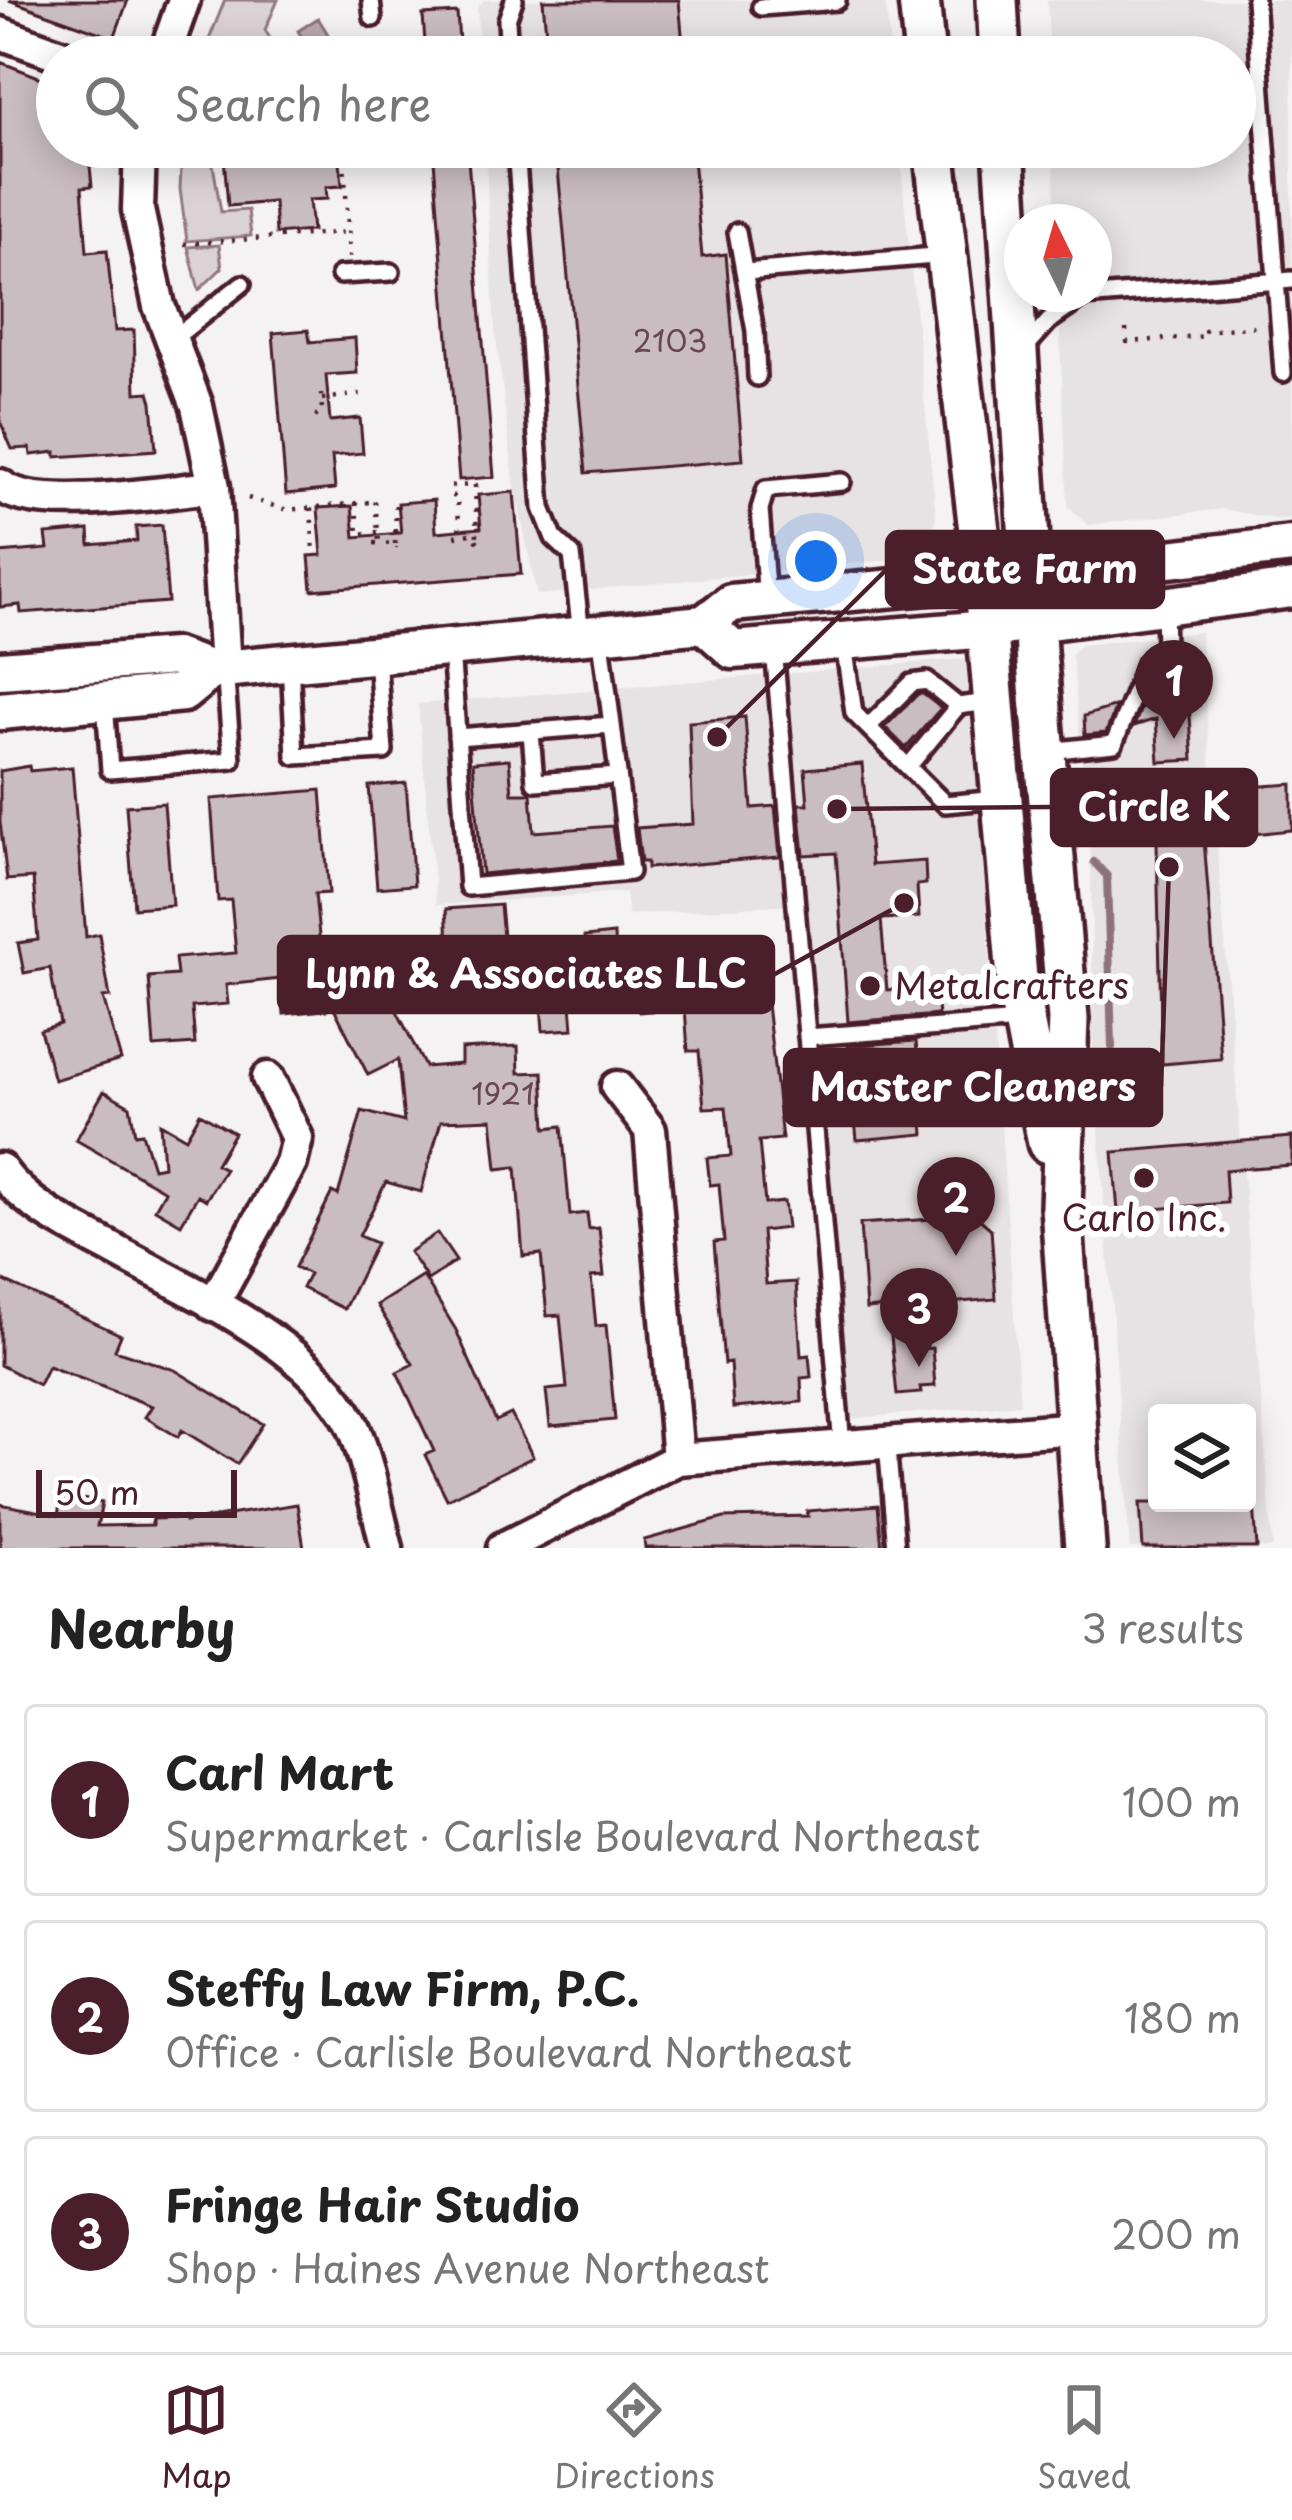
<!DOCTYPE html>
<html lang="en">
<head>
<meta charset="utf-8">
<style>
	:root { --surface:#fff; --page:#f6f6f6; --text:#222; --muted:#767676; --line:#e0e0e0; --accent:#4a1f2b }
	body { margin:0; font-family:"Playpen Sans",sans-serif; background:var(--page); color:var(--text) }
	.controls { position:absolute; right:36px; bottom:36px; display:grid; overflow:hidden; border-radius:12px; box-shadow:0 6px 30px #0003 }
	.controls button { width:108px; height:108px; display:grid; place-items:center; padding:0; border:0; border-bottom:3px solid var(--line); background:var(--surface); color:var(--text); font:60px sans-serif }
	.compass { position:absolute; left:1004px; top:204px; width:108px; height:108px; border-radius:50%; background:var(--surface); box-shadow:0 6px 30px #0003; rotate:355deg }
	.scale { position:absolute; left:36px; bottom:30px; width:201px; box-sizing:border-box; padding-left:12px; border:6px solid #4a1f2b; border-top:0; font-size:33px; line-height:42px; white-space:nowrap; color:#4a1f2b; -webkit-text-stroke:9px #fff; paint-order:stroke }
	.you { position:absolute; left:816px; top:561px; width:42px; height:42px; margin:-30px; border:9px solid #fff; border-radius:50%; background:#1a73e8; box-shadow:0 0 0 18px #1a73e833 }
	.badge { display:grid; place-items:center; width:78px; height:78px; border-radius:50%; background:var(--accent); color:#fff; font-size:39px; font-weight:700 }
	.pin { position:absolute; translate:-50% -99px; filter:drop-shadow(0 3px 6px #0008) }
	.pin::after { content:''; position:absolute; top:63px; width:42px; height:36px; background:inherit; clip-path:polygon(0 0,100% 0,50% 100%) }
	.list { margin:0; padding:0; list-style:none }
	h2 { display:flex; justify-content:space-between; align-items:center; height:156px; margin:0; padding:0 48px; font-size:51px }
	h2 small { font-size:39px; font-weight:400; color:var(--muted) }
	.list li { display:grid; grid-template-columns:78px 1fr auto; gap:36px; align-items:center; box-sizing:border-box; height:192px; margin:0 24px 24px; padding:0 24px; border:3px solid var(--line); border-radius:12px }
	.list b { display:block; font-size:45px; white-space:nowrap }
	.list p { margin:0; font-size:39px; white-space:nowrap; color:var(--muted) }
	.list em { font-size:39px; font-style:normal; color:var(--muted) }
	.icon { flex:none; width:66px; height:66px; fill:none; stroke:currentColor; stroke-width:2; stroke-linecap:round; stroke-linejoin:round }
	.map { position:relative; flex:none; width:1292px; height:1548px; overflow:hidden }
	.search { position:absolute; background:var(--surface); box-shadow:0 6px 30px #0003; left:36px; right:36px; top:36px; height:132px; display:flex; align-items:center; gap:30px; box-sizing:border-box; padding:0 42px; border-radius:66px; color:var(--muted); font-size:45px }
	.sheet { height:804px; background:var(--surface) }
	nav { display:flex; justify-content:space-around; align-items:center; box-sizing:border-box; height:168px; border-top:3px solid var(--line); background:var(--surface); font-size:33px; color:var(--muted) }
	nav a { display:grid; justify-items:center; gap:6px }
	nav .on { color:var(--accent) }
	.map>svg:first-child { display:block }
	.built { fill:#e7e2e3; fill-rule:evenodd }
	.green { fill:#dbd2d5; stroke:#927880; stroke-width:3 }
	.water { fill:#baa9ae; stroke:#8d727a; stroke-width:3 }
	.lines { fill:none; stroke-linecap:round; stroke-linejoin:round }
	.stream { stroke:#8d727a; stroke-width:8 }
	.building { fill:#cabdc1; stroke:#4a1f2b; stroke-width:3 }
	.service-casing { stroke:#4a1f2b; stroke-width:24 }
	.minor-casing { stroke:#4a1f2b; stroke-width:39 }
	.tertiary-casing { stroke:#4a1f2b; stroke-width:45 }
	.secondary-casing { stroke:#4a1f2b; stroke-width:48 }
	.path { stroke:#4a1f2b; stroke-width:4.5; stroke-dasharray:3 9; stroke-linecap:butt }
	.service { stroke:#fff; stroke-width:15 }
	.minor { stroke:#fff; stroke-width:30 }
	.tertiary { stroke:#fff; stroke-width:36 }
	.secondary { stroke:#fff; stroke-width:39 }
	.poi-dot { fill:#4a1f2b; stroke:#fff; stroke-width:4.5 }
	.labels { text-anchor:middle; stroke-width:12; stroke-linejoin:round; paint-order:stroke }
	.number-label { font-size:30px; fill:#6a4650 }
	.poi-label { font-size:36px; fill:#4a1f2b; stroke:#fff; text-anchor:start }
	.leader { fill:none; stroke:#4a1f2b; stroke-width:4.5 }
	.callout-dot { fill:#4a1f2b; stroke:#fff; stroke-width:4.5 }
	.callout { fill:#4a1f2b; stroke:#4a1f2b; stroke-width:4.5 }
	.callout-label { font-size:39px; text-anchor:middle; font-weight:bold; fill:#fff }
</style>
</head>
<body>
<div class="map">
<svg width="1292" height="1548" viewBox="0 0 1292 1548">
	<rect width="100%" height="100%" fill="#f4f2f2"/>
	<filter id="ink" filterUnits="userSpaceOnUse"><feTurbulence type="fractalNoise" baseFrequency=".00833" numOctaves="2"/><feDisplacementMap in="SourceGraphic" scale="24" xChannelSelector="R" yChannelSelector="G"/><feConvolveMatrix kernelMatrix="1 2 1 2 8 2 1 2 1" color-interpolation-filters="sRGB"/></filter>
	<g filter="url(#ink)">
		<path class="built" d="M484,0H885L891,57H480L477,8Z
			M1047,0H1292V518L1275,519L1222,509L1088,525L1068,506L1058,294H1094V222H1055L1054,147H1235V57H1050Z
			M485,147H899L936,516L930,543L909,558L537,595L515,488L495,329Z
			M1200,632L1273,1548H1130L1093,1050L1091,857L1072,653L1081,645ZM1157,1413H1247V1503H1157Z
			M965,659L982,848L1020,1404L846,1419L804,903L628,915L625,892L436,905L418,704Z"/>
		<path class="green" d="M225,0H278L265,30L274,45L254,57H202Z
			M182,147H285L211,153L221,212L248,210L251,236L187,241L180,189Z
			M219,245L222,268L199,290L188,247Z"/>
		<path class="water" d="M318,18L342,57H315L298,31Z"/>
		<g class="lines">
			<path class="stream" d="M1094,862L1107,876L1112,1047"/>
		</g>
		<path class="building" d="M9,0H128L114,38Z
			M543,0H679L684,57H548Z
			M457,13L460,57H426L423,15Z
			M0,62L57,84V147H88L92,186L82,187L87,252L107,250L115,331L134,330L136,393L149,392L152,402L156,450L56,457V452L31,455L30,448L12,449L0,421Z
			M433,147H467L494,477L459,480Z
			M556,147H692L702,257L726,254L743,460L586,473Z
			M339,148L342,186L326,187L327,199L309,200L312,231L276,234L274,202L228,206L224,157Z
			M308,330L310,342L355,338L357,373L326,375L330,421L360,418L363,453L332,456L335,489L286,494L273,333Z
			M514,492L521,574L312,590L309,556L322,555L318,508L352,506L355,537L401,533L398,503L434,500L436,532L481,528L478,495Z
			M162,525L168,602L21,613L20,605L0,607V553L48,549L46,534L89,530L90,545L137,541L136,527Z
			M918,694H923L941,708L906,748L885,727Z
			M1153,694L1172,696L1173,703L1189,702L1193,760L1159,762L1156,719L1134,726L1146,696Z
			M1116,706L1106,733L1085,735L1084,716Z
			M745,717L752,808L775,806L780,857L647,868V862H641L637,828L693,824L689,722Z
			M509,759L512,793H531L534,832L612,826L617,861L482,874L473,762Z
			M862,764L871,865L925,861L926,884L917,885L919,917L881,919L887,990L935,986L938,1015L848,1022L836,853L804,855L799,804H808L805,769Z
			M29,766L30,771L72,767L86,937L99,934L110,997L103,998L121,1060L54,1080L40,1030L60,1024L50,968L24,973L18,943L38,940L33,878L7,880L0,822V771Z
			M406,783L414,885L377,888L369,786Z
			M1292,784V830L1223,837L1219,789Z
			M321,790L329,893L315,894L326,1010L284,1014L281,979L226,985L228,1004L192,1007L195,1044L154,1047L149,977L177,975L175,958L236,953L231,900L218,901L211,799Z
			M164,803L172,905L134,908L126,806Z
			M1204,839L1221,1059L1162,1064L1157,842Z
			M500,905L503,937L448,941L446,909Z
			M614,934L615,957L726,948L731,1008L767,1004L782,1139L759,1141L765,1204L784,1202L787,1228L762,1231L766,1284L796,1282L801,1356L809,1355L811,1377L801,1378L802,1402L733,1408L730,1363L724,1364L714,1242L724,1241L719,1184L710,1185L707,1158L731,1156L726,1107L704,1108L699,1051H688L685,1008L639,1012L634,999L571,1004L573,1029L543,1031L538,961L586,957L584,937Z
			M384,985L425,1067L461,1064V1049L518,1046L519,1073L543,1072L546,1128L562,1126L570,1215L587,1213L589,1229L599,1228L604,1276L591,1277L596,1326L606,1325L615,1420L550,1426L546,1390L567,1388L560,1315L547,1316L541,1254L523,1256L516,1167L497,1169L492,1119L441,1121L421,1192L386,1182L359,1236L376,1243L344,1309L302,1288L309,1274L295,1267L332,1192L338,1195L362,1111L404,1122L398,1060L368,1075L335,1010Z
			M916,1041L924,1134L857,1140L848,1046Z
			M104,1091L130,1106L135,1134L142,1133L153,1168L163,1166L160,1123L186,1138L200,1113L234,1133L216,1164L225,1169L206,1200L198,1195L181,1224L155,1209L165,1191L76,1140Z
			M1292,1137V1165L1225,1170L1227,1203L1118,1212L1113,1152Z
			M976,1216L991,1229L996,1299L913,1306L917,1349L932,1348L935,1386L920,1387L921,1393L897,1395L888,1307L866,1309L860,1224Z
			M437,1233L456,1261L428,1280L409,1252Z
			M423,1276L456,1330L496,1421L511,1414L533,1457L447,1499L425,1455L434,1451L397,1372L413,1364L377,1305Z
			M0,1279L121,1335L115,1350L175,1370L263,1424L237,1464L182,1430L178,1437L145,1417L152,1406L48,1366L39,1385L0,1365Z
			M62,1495L102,1503L97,1526L152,1525V1519L185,1518V1522L297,1504L304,1548H0V1504L58,1515Z
			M1140,1503H1254L1257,1548H1143Z
			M878,1505L882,1548H645L644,1540L724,1518L808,1516L807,1511Z"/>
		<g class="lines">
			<defs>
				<path id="service" d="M371,0L373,18
					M1255,0L1283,373
					M761,7L837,1
					M509,57L507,20L514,0
					M516,147L542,508L554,538L572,555L581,634
					M737,232L755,331L757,377
					M746,272L946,255
					M340,275L391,272
					M1074,294L1084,297L1292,280
					M172,340L242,284
					M1023,350L1049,321L1084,297
					M767,600L760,509L766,489L842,482
					M600,633L612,725
					M844,644L854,713L945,804L998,799
					M774,648L842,1446
					M451,649L468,887L630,872L612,725L457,737
					M290,664L295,756L384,751L377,657
					M105,702L110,770L232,760L225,668
					M868,727L912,683L927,681L958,706
					M531,732L535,782L618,776
					M1048,751L1114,744L1146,663L1165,649L1164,605
					M908,767L958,706L989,702
					M807,1037L1020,1021
					M887,1443L896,1548"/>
				<path id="minor" d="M0,33L66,57
					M164,57L184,0
					M140,147L138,210L159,306L197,406L214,487L225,668
					M0,485C35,515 165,491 214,487
					M617,1087L650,1130L678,1459
					M0,1169C27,1207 70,1226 111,1248C188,1291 310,1343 352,1424C366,1452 378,1515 387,1548
					M213,1305L291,1163L297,1138L268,1078
					M503,1548L678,1459L1077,1428"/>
				<path id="tertiary" d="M704,624L733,650L988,629L1292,589
					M0,670L175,657L211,670L704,624L731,603L983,580L1292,545
					M0,711L183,693L211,670"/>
				<path id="secondary" d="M919,0L925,57
					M997,0L1000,57
					M934,147L980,539L1018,990L1048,1143
					M1004,147L1036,651L1068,1019L1061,1207L1085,1548"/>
			</defs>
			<use href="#service" class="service-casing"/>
			<use href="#minor" class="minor-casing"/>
			<use href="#tertiary" class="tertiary-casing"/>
			<use href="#secondary" class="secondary-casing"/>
			<path class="path" d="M259,57L277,46
				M343,147L350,257
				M184,244L348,232
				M1126,329L1127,342L1206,336L1205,331L1258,326
				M322,399L362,394
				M315,417L322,411L321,394
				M451,486L475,485L477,537
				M452,496H457L460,535
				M248,498L287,510L370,502
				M375,501L379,542
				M356,503L358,534L378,532
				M311,508L314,555
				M455,536L472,534L478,542
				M374,543L395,544V548
				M395,544L396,500"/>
			<use href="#service" class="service"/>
			<use href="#minor" class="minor"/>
			<use href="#tertiary" class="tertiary"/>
			<use href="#secondary" class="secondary"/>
		</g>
	</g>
	<g class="poi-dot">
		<circle cx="870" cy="986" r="12"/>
		<circle cx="1144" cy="1178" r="12"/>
	</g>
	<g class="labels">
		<g class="number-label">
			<text x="670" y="352">2103</text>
			<text x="503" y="1105">1921</text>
		</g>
		<g class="poi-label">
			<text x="894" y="999">Metalcrafters</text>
			<text x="1144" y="1231" text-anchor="middle">Carlo Inc.</text>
		</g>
	</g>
	<path class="leader" d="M717 737L887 569M837 809L1052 807M904 903L773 975M1169 867L1161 1087"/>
	<g class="callout-dot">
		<circle cx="717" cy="737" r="12"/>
		<circle cx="837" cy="809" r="12"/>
		<circle cx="904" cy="903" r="12"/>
		<circle cx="1169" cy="867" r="12"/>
	</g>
	<g class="callout">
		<rect x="887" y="532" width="276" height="75" rx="12"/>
		<rect x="1052" y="770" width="204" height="75" rx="12"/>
		<rect x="279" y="937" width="494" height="75" rx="12"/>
		<rect x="785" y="1050" width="376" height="75" rx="12"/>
	</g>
	<g class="callout-label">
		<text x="1025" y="583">State Farm</text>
		<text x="1154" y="821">Circle K</text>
		<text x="526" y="988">Lynn &amp; Associates LLC</text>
		<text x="973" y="1101">Master Cleaners</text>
	</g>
</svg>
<div class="controls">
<button><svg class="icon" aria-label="layers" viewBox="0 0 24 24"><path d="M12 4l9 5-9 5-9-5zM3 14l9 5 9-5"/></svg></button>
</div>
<svg class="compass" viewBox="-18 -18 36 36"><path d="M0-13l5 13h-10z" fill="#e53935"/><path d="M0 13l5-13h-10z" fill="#767676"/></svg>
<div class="scale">50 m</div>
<div class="you"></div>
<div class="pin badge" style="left:1174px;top:739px">1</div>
<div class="pin badge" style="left:956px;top:1256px">2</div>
<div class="pin badge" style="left:919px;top:1367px">3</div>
<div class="search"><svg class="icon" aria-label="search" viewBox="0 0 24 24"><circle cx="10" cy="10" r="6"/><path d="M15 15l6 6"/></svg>Search here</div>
</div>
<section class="sheet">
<h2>Nearby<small>3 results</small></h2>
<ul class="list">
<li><span class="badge">1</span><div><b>Carl Mart</b><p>Supermarket · Carlisle Boulevard Northeast</p></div><em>100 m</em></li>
<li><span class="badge">2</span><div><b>Steffy Law Firm, P.C.</b><p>Office · Carlisle Boulevard Northeast</p></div><em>180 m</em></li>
<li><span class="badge">3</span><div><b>Fringe Hair Studio</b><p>Shop · Haines Avenue Northeast</p></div><em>200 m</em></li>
</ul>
</section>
<nav>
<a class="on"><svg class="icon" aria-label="map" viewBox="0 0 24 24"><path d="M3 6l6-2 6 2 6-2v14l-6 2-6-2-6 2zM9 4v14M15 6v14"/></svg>Map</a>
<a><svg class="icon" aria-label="directions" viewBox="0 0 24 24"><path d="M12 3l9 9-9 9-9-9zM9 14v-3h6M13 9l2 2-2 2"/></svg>Directions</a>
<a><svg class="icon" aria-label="saved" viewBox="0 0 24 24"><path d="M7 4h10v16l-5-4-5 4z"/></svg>Saved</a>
</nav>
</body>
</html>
